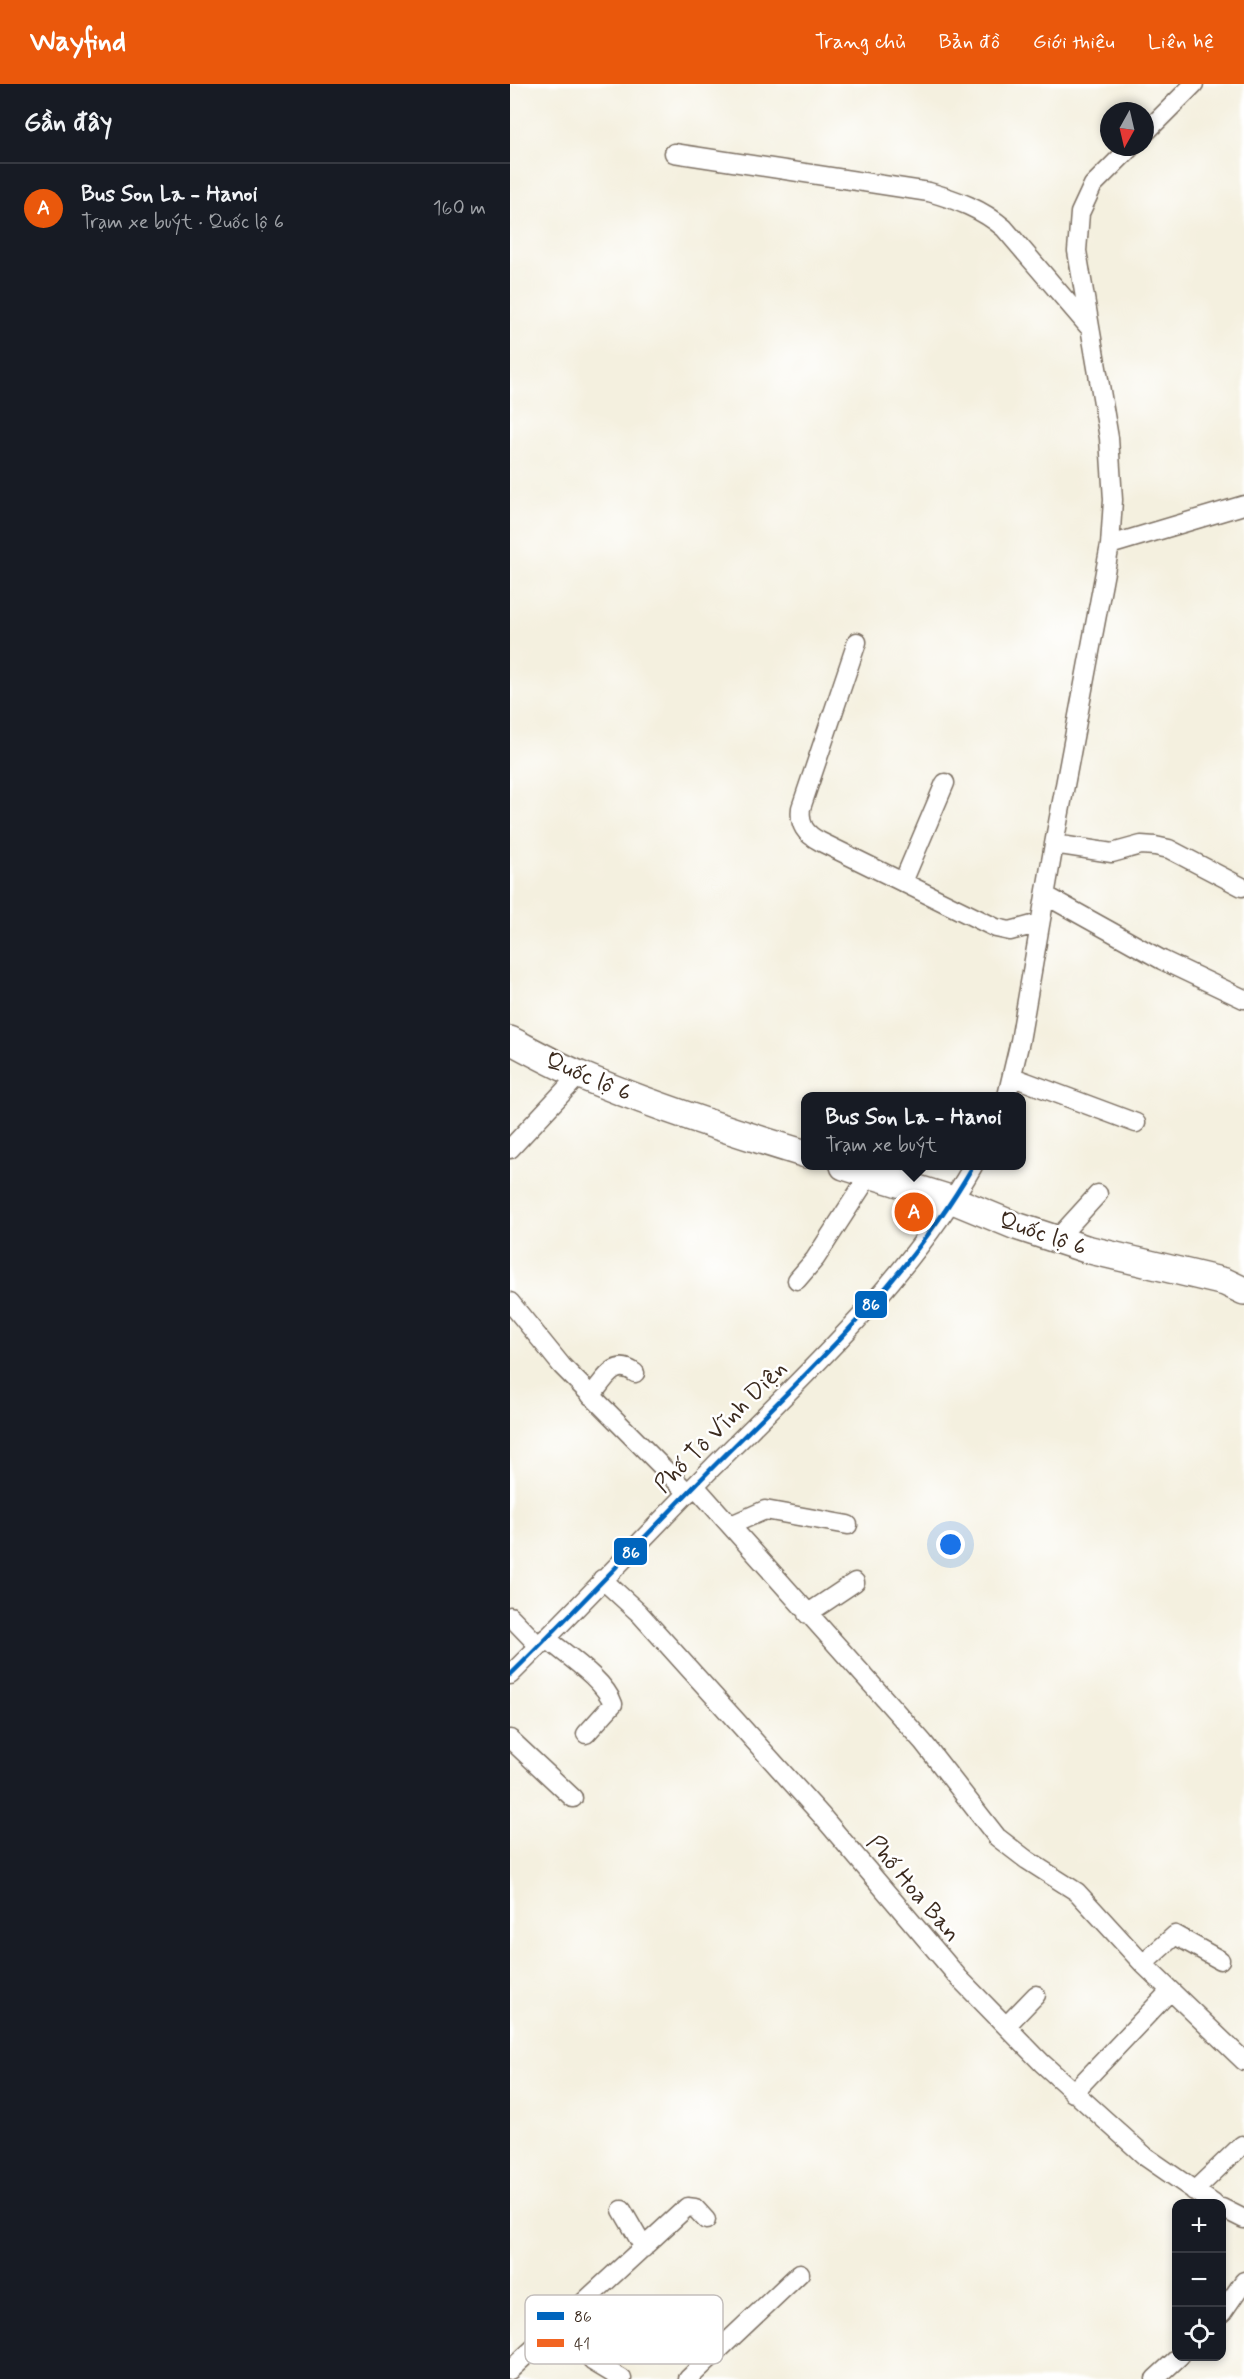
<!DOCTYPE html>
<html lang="vi">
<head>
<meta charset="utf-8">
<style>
	:root { --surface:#171b24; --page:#20242c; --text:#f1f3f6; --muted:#9ea1a6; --line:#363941; --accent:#ea580c }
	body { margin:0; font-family:Mynerve,sans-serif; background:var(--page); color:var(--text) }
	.controls { position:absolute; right:18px; bottom:18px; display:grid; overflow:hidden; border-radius:12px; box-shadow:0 3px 9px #0003 }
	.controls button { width:54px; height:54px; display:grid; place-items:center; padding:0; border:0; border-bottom:2px solid var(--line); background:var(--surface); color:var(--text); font:30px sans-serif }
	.compass { position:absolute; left:590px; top:18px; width:54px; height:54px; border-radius:50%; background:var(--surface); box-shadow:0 3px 9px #0003; rotate:188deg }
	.you { position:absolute; left:441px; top:1461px; width:21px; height:21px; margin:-15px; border:4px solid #fff; border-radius:50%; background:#1a73e8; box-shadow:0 0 0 9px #1a73e833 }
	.badge { display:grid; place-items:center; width:39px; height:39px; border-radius:50%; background:var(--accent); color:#fff; font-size:20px; font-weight:700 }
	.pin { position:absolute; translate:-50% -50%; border:3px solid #fff; box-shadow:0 2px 6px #0006 }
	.popup { position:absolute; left:291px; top:1008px; width:225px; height:78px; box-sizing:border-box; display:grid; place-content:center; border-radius:12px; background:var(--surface); filter:drop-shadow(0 2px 4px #0005); font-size:20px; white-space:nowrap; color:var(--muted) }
	.popup b { font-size:22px; color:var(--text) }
	.popup::after { content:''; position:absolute; left:50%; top:100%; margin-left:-12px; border:12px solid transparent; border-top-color:var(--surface) }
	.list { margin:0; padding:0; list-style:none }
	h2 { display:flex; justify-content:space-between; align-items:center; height:78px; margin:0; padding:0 24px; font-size:26px }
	h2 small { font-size:20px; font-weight:400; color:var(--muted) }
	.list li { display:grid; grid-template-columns:39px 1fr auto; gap:18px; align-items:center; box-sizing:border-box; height:90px; padding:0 24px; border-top:2px solid var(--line) }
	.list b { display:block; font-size:22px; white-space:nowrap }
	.list p { margin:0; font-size:20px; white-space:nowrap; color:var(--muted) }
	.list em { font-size:20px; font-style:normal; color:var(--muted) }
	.icon { flex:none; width:33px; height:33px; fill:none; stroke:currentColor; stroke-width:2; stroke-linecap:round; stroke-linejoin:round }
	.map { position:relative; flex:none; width:734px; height:2295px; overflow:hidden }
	header { display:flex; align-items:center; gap:36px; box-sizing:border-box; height:84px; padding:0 30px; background:var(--accent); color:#fff }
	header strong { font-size:28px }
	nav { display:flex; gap:33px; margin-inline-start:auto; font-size:21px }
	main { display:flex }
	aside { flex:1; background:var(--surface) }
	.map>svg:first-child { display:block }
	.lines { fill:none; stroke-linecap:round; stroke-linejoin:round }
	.minor-casing { stroke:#7c6f62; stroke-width:21 }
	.highway-casing { stroke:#7c6f62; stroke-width:30 }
	.minor { stroke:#fff; stroke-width:18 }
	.highway { stroke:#fff; stroke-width:27 }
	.bus-1-casing { stroke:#fff; stroke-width:9 }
	.bus-1 { stroke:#0065bd; stroke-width:4.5 }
	.labels { text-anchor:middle; stroke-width:5; stroke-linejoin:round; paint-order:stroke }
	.street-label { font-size:24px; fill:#3b2a1e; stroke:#fff }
	.key { fill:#fff; stroke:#c4bfbc; stroke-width:1.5 }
	.key-label { font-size:16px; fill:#3b2a1e }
	.line-badge { stroke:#fff; stroke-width:2 }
	.badge-label { font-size:16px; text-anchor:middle; font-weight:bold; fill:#fff }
</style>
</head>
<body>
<header>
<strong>Wayfind</strong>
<nav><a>Trang chủ</a><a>Bản đồ</a><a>Giới thiệu</a><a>Liên hệ</a></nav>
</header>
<main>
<aside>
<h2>Gần đây<small></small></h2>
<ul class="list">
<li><span class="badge">A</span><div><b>Bus Son La - Hanoi</b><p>Trạm xe buýt · Quốc lộ 6</p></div><em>160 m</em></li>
</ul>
</aside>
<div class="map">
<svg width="734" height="2295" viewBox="0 0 734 2295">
	<rect width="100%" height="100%" fill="#fff"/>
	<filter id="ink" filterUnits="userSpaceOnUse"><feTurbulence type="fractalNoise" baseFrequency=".0167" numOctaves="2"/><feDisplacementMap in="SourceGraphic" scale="12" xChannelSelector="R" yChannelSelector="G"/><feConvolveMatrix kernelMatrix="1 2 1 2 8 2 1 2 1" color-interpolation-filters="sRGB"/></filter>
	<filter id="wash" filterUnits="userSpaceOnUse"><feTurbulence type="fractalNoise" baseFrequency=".008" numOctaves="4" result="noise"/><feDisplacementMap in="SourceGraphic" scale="24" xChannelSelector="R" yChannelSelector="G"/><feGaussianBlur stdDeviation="1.35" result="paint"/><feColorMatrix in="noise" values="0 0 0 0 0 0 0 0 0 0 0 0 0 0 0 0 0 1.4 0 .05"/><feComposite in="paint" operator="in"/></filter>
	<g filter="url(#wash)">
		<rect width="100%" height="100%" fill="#f4f0df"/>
	</g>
	<g filter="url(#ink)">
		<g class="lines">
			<defs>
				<path id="minor" d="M635,49L684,0
					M164,69L419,108C447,116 472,125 494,144L578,242
					M600,461L734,421
					M347,558L291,724C289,741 295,750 311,758L486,844L500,847L530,839
					M544,760L602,769L631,761L645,762L659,765L732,803
					M393,798L435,699
					M535,811L652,876L734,915
					M503,993L626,1039
					M497,1012L510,957L544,760L600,461L603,416L599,354L567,167L570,129L583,101L621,63
					M0,1065L69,991
					M547,1155L588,1110
					M287,1196L305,1175L360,1090
					M0,1218L52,1282L178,1409
					M81,1312C94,1297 104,1273 125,1289
					M185,1402L413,1658L487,1753L517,1776L567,1808L633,1880L734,1977
					M221,1441L255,1426L338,1441
					M92,1495L129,1529L311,1731L449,1894L532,1979L636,2073L704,2120
					M297,1530L345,1498
					M0,1532L29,1562
					M36,1554C56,1571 95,1596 103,1620L76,1650
					M0,1591C69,1523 135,1452 203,1383C296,1290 397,1197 463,1082
					M0,1655L63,1714
					M633,1880L665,1851L710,1876
					M496,1942L526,1911
					M563,2009L660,1907
					M684,2107L732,2061
					M712,2124L734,2135
					M112,2126L134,2164
					M712,2229L734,2197
					M82,2277L112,2295
					M0,2286L177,2123L185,2124L196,2136
					M178,2295L290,2189
					M645,2295L670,2272"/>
				<path id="highway" d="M0,956C23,968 46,981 70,991C143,1022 220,1047 296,1070
					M334,1082L443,1116L506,1142L576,1165L715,1198L734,1207"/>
			</defs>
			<use href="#minor" class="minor-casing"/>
			<use href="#highway" class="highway-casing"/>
			<use href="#minor" class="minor"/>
			<use href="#highway" class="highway"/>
			<defs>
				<path id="bus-1" d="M0,1591C69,1523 135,1452 203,1383C296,1290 397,1197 463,1082"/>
			</defs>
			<use href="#bus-1" class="bus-1-casing"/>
			<use href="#bus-1" class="bus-1"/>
		</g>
	</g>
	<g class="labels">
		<g class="street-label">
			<text transform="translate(79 992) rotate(23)" y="8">Quốc lộ 6</text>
			<text transform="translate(533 1149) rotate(19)" y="8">Quốc lộ 6</text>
			<text transform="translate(210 1342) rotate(-45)" y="8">Phố Tô Vĩnh Diện</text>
			<text transform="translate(404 1804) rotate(50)" y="8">Phố Hoa Ban</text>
		</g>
	</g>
	<rect x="15" y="2211" width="198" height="69" rx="9" class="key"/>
	<rect x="27" y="2228" width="27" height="8" fill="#0065bd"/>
	<rect x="27" y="2255" width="27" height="8" fill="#f26522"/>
	<g class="key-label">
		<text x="64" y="2238">86</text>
		<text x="64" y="2265">41</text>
	</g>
	<g class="line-badge">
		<rect x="344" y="1206" width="34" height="29" rx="6" fill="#0065bd"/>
		<rect x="103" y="1453" width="35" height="29" rx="6" fill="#0065bd"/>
	</g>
	<g class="badge-label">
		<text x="361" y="1226">86</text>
		<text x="121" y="1474">86</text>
	</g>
</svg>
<div class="controls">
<button>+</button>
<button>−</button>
<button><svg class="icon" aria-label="locate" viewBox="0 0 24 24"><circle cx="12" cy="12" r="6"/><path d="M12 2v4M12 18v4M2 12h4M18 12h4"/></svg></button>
</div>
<svg class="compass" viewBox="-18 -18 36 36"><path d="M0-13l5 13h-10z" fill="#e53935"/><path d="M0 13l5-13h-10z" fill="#9ea1a6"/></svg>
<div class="you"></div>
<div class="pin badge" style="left:404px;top:1128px">A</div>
<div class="popup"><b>Bus Son La - Hanoi</b>Trạm xe buýt</div>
</div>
</main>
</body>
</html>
